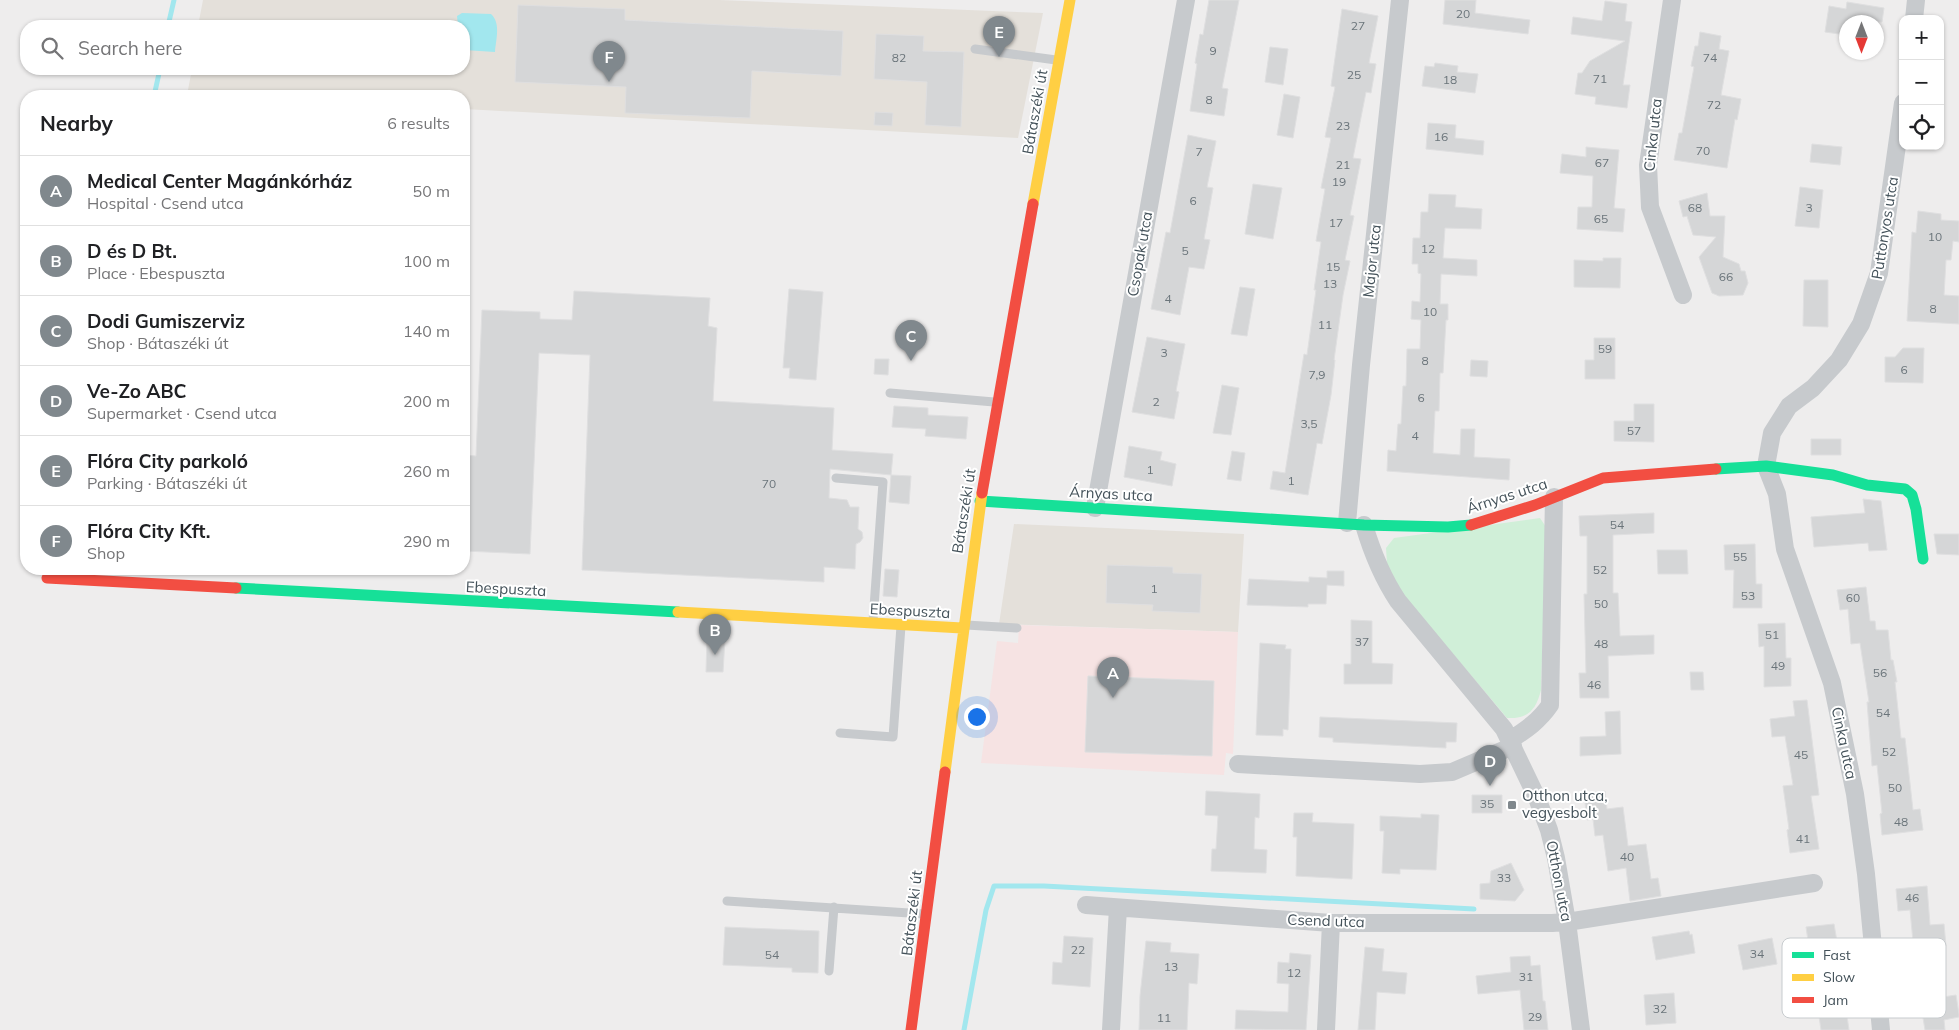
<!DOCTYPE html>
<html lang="en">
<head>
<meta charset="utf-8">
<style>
	:root { --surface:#fff; --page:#f6f6f6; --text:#202124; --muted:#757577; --line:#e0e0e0; --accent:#80888d }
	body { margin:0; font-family:Mulish,sans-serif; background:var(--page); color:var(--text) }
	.controls { position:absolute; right:15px; top:15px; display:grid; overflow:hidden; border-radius:10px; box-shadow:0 1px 4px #0004 }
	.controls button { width:45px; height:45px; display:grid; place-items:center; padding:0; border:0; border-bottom:1px solid var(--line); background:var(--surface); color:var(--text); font:25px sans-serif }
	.compass { position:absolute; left:1839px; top:15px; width:45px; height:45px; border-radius:50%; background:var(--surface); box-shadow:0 1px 4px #0004; rotate:180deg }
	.you { position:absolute; left:976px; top:716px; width:18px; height:18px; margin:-12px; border:4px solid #fff; border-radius:50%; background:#1a73e8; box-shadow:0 0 0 8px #1a73e833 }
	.badge { display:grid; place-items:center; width:32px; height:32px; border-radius:50%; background:var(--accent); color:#fff; font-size:16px; font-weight:700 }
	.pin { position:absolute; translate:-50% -41px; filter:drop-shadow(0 1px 2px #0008) }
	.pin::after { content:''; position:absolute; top:26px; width:18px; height:15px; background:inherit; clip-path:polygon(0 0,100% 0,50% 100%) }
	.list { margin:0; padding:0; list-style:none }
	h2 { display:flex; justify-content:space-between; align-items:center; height:65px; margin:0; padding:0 20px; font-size:21px }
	h2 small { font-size:16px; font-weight:400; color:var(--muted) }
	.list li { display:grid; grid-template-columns:32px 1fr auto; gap:15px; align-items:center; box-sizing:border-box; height:70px; padding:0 20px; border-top:1px solid var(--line) }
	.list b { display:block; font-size:19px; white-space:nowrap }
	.list p { margin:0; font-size:16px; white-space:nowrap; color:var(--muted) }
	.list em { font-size:16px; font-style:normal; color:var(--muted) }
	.icon { flex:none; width:28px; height:28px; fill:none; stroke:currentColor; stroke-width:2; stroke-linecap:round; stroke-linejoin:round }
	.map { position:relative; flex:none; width:1959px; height:1030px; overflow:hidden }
	.search { position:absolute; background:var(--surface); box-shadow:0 1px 4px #0004; left:20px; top:20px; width:450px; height:55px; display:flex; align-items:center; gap:12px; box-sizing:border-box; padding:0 18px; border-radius:20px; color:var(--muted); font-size:19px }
	.panel { position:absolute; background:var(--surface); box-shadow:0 1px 4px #0004; left:20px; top:90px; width:450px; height:485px; border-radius:20px }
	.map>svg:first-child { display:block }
	.commercial { fill:#e4e0da }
	.medical { fill:#f6e3e3 }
	.green { fill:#d0efd8 }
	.water { fill:#a2e7ee }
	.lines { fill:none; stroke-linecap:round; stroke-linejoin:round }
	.stream { stroke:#a2e7ee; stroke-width:5 }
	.building { fill:#d5d6d7; stroke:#dfdfe0 }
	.lane { stroke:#c7cacd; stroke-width:9 }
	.street { stroke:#c7cacd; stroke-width:18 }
	.fast { stroke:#16e098; stroke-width:11 }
	.slow { stroke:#ffcf43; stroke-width:11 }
	.jam { stroke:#f24e42; stroke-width:11 }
	.poi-dot { fill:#80888d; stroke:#fff; stroke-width:2 }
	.labels { text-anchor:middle; stroke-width:4; stroke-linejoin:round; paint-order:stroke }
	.number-label { font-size:12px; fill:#6a747a }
	.street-label { font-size:15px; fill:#44525a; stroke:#fff }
	.poi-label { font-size:15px; fill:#44525a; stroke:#fff; text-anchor:start }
	.key { fill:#fff; stroke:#c7cbce; stroke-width:1 }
	.key-label { font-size:14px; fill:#44525a }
</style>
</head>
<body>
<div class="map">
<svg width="1959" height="1030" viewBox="0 0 1959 1030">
	<rect width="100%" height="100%" fill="#eeeded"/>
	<path class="commercial" d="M203,0H719L1043,13L1018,138L464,109V96L187,95L192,69H464V26H198Z
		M1014,524L1244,534L1238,632L999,624Z"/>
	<path class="medical" d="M1019,625L1238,632L1233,754L1226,753L1224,775L981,763L997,641L1018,643Z"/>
	<path class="green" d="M1540,518L1546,527L1541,690C1536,710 1528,719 1507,718L1399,590L1387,564L1386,548L1394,538Z"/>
	<path class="water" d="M462,13L491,14C501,23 496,39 495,52L464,50V26H458L457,16Z"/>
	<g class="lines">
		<path class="stream" d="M168,26L174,0
			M154,96L160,69
			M964,1030L986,910L994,886H1044L1474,909"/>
	</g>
	<path class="building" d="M1209,0H1239L1222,88L1228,89L1224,116L1190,111L1197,64L1195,63L1200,34L1203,35Z
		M1445,0H1476L1475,13L1530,20L1528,34L1443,24Z
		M1605,1L1627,4L1625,21L1632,22L1623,85H1630L1627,108L1595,104L1596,97L1575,94L1578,73H1582L1590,61L1625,41L1571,34L1573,17L1602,21Z
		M1847,2L1884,8L1882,22H1846V35L1825,32L1829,6L1846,9Z
		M518,5L625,9V20L843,31L841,76L752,71L750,118L625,113L626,87L515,82Z
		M1342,9L1378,16L1369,63L1376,64L1371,93L1366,92L1353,158L1361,159L1350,215L1354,216L1345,260L1350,261L1343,295L1334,360H1335L1331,395L1322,444L1317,443L1308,495L1270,489L1273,471L1285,473L1304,354L1307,355L1316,290H1314L1321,242L1316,241L1325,189L1321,188L1331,138L1325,137L1335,87L1331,86Z
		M1700,32L1721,36L1719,49L1729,51L1721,95L1741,99L1737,120L1735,119L1727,168L1674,160L1679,133H1682L1694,67L1691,66L1695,46H1698Z
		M876,34L924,36L923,51L964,52L961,127L925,125L927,82L874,79Z
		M1270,47L1288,49L1283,85L1265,82Z
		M1435,63L1458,66L1457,72L1478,74L1475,93L1422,86L1425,66L1434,67Z
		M1284,94L1300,97L1293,138L1277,135Z
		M875,112L893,113L892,126L874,125Z
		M1428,123L1456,125L1455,138L1484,141L1483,155L1426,149Z
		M1188,135L1216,141L1207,187L1213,188L1204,239L1210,240L1204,269L1189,267L1180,315L1151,309L1166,232L1170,233Z
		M1812,144L1842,147L1840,165L1810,162Z
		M1586,147L1619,150L1614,208L1625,209L1623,232L1577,229L1578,207H1592L1593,176L1560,173L1562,154L1586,157Z
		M1253,184L1282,188L1273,239L1245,234Z
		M1800,187L1823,190L1819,228L1795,226Z
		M1707,193L1710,216H1725L1723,257L1739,264L1741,271H1745L1748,283L1743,295L1719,296L1712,293L1699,257L1716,237L1693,235L1687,216L1683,217L1679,201Z
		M1429,194L1456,195L1455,207L1482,209L1481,229L1445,228L1443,258L1477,260V276L1441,274L1440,304H1448V320H1446L1443,373H1440L1439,411H1435L1433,453L1460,455L1461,429H1475L1474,457L1510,459L1509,480L1387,471L1388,450L1396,451L1398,424H1401L1403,386H1406L1407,349H1420L1421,320L1411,319L1412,301L1420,302L1421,274L1418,273V264H1412L1413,238H1420L1421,212H1428Z
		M1918,211L1941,214V220L1959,221V242L1953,241L1951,260H1946L1944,295L1959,296V324L1907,321L1912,232L1916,233Z
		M1603,258H1621L1620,288L1574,287V260L1603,261Z
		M1804,280H1828V327L1803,326Z
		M1240,287L1255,289L1247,336L1231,334Z
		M789,289L823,292L816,380L789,378L790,368H783Z
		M574,291L710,298L708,326L717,328L713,401L834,408L832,450L893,454L891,475L830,469L829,498L847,500L850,507H859L858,529L862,532L863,538L860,542L856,544L855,569L824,567V582L582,570L590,355L539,353L530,554L464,551V455L476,456L482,310L540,312V319L572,320Z
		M1147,337L1185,344L1176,391L1179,392L1174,419L1132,412Z
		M1594,338H1615V379H1585V360H1594Z
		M1903,348H1924L1923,383L1885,382V357H1895Z
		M875,359H889L888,375L874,374Z
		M1471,360L1488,361L1487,377L1470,376Z
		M1222,385L1239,388L1231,435L1213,433Z
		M1634,404H1654V442L1614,441V421H1634Z
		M894,406L928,408V415L968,417L966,439L925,436L926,429L892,427Z
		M1811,439H1841V455H1811Z
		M1129,446L1162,452L1160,460L1176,464L1172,486L1124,477Z
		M1232,451L1245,453L1241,481L1227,479Z
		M891,475L911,476L909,504L889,502Z
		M1863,499L1881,501L1887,550L1869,551L1868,543L1814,547L1811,517L1865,513Z
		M1654,513V533L1613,535V593H1618L1620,636L1654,635V654L1608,656L1609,698H1580L1579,673H1586L1584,594H1587V536H1580L1579,516Z
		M1934,534H1959V555L1937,554Z
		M1755,544L1756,584H1762V608H1733L1734,570H1725L1724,545Z
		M1657,550H1687L1688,574H1658Z
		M1107,565L1173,567V573L1202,574L1200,613L1152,611L1153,605L1106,603Z
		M885,569L899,570L897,597L883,596Z
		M1327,571H1344V586L1327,585L1326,604H1308V607L1247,605L1249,579L1309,582V577L1327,578Z
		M1866,587L1870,621H1875L1876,630H1888L1891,660H1893L1897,682H1895L1901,738H1905L1913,810L1920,809L1923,830L1882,835L1880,814L1882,813L1877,765L1872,766L1867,702H1869L1860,643L1851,644L1848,609L1840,610L1837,590Z
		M1351,620L1372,621V663L1393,664L1392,684H1344V664H1351Z
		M1785,623L1786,658H1791V686L1764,687V646L1759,647L1758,624Z
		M707,638L725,639L723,672H706Z
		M1260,643L1286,645L1285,649H1291L1288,730L1283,729V736L1256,735Z
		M1690,672H1703L1704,690H1691Z
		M1088,676L1214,681L1212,756L1085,752Z
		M1807,700L1819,795L1811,796L1819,849L1790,853L1787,830L1789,829L1783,786L1793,785L1785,736L1772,737L1770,719L1795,716L1793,701Z
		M1620,711L1621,754L1580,756V737L1606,736L1605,712Z
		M1320,717L1457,723L1456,742H1446V748L1333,742V738L1319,737Z
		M1206,791L1260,794L1259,818L1255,817L1254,849L1267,850L1266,873L1211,871L1212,849H1216L1218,816L1205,815Z
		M1605,791L1607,809L1623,807L1628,846L1646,844L1651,879L1658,878L1661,896L1630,901L1626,868L1608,871L1603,835L1595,836L1593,819L1587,820L1584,794Z
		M1472,795H1502V813H1472Z
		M1294,813H1313L1312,822L1354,824L1352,879L1296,876L1297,837H1293Z
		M1421,814L1439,815L1436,870L1400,869V874L1382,873L1384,831H1380V816L1421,818Z
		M1511,863L1524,890L1515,901L1480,899V884L1490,883L1491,871Z
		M1927,886L1930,925L1944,924L1946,946L1936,947L1943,997L1956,995L1959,1014V1017L1944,1020L1945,1030H1925L1918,988L1908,990L1904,964L1915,962L1910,910L1898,911L1896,889Z
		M1834,924L1846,994H1844L1849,1030H1821L1806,927Z
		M725,927L819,931L818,973L792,972V968L723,965Z
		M1689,931L1690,935L1692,934L1695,953L1656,960L1652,937Z
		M1064,936L1093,938L1090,987L1052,984L1053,962L1062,963Z
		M1772,938L1777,964L1743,970L1738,945Z
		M1146,941L1171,943L1170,952L1199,954L1197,984L1189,983L1187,1030H1139L1140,996Z
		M1365,947L1384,949L1382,971L1407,973L1405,994L1377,992L1375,1030H1358Z
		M1290,953L1311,955L1306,1030L1235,1029L1236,1010L1288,1012L1289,984L1277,983L1278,962L1289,963Z
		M1530,956L1531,966L1540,965L1543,1001H1545L1548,1030H1524L1520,990L1478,994L1476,976L1511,972L1510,957Z
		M1674,993L1676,1023L1646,1025L1644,995Z"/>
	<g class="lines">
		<path class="lane" d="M975,49L1056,60
			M890,393L994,402
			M836,478L883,482L873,621
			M966,625L1017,628
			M840,733L893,737L901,626
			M727,901L924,914
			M829,971L834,907"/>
		<path class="street" d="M1672,0L1648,165L1650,207L1683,295
			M1914,19L1916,0
			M1095,508L1186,0
			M1347,523L1361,365L1400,0
			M1364,525C1372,552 1382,577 1398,601L1504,729L1537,798L1549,830L1556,858L1567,922L1581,1030
			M1510,740C1526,730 1539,721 1550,705L1554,497
			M1238,764L1420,774L1452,772L1513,746
			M1086,905L1331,923H1552L1567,922L1814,883
			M1111,1030L1118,908
			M1326,1030L1331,923
			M1881,1030L1866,874L1855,794L1832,683L1785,549L1777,494L1766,466L1772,433L1789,406L1813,388L1839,360L1861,324L1879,273L1903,103"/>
		<path class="fast" d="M1716,469L1766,466L1833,475L1867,485L1905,489L1912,495L1916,509L1923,559
			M980,501L1364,525L1448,527L1471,525
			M236,588L678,612"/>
		<path class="slow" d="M1033,204L1070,0
			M678,612L962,628
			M945,772L982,493"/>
		<path class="jam" d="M982,493L1033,204
			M1471,525L1535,505L1603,478L1716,469
			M47,578L236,588
			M911,1030L945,772"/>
	</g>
	<rect class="poi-dot" x="1507" y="800" width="10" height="10" rx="2.5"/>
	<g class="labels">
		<g class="number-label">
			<text x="1463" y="18">20</text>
			<text x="1358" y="30">27</text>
			<text x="1213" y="55">9</text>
			<text x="899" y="62">82</text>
			<text x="1710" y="62">74</text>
			<text x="1354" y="79">25</text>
			<text x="1600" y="83">71</text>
			<text x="1450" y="84">18</text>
			<text x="1209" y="104">8</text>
			<text x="1714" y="109">72</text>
			<text x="1343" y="130">23</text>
			<text x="1441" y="141">16</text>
			<text x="1703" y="155">70</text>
			<text x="1199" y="156">7</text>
			<text x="1602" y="167">67</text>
			<text x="1343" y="169">21</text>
			<text x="1339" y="186">19</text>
			<text x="1193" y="205">6</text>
			<text x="1695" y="212">68</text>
			<text x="1809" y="212">3</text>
			<text x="1601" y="223">65</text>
			<text x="1336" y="227">17</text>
			<text x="1935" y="241">10</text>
			<text x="1428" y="253">12</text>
			<text x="1185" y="255">5</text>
			<text x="1333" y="271">15</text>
			<text x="1726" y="281">66</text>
			<text x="1330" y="288">13</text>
			<text x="1168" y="303">4</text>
			<text x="1933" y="313">8</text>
			<text x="1430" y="316">10</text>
			<text x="1325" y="329">11</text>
			<text x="1605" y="353">59</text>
			<text x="1164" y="357">3</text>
			<text x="1425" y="365">8</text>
			<text x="1904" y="374">6</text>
			<text x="1317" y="379">7,9</text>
			<text x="1421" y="402">6</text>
			<text x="1156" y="406">2</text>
			<text x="1309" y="428">3,5</text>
			<text x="1634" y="435">57</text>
			<text x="1415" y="440">4</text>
			<text x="1150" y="474">1</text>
			<text x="1291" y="485">1</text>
			<text x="769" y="488">70</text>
			<text x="1617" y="529">54</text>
			<text x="1740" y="561">55</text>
			<text x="1600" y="574">52</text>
			<text x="1154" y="593">1</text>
			<text x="1748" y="600">53</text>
			<text x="1853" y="602">60</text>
			<text x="1601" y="608">50</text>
			<text x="1772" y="639">51</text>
			<text x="1362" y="646">37</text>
			<text x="1601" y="648">48</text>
			<text x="1778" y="670">49</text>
			<text x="1880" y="677">56</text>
			<text x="1594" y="689">46</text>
			<text x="1883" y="717">54</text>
			<text x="1889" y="756">52</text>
			<text x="1801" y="759">45</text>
			<text x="1895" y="792">50</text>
			<text x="1487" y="808">35</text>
			<text x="1901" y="826">48</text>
			<text x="1803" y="843">41</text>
			<text x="1627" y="861">40</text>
			<text x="1504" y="882">33</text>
			<text x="1912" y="902">46</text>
			<text x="1078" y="954">22</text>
			<text x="1757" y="958">34</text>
			<text x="772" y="959">54</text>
			<text x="1171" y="971">13</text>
			<text x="1294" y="977">12</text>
			<text x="1526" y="981">31</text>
			<text x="1660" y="1013">32</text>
			<text x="1535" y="1021">29</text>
			<text x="1164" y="1022">11</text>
		</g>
		<g class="street-label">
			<text transform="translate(1035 112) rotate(-80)" y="5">Bátaszéki út</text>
			<text transform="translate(1653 135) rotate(-84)" y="5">Cinka utca</text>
			<text transform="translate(1885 228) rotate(-81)" y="5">Puttonyos utca</text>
			<text transform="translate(1140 254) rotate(-80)" y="5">Csopak utca</text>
			<text transform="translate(1372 261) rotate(-84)" y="5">Major utca</text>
			<text transform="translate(1111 494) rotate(3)" y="5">Árnyas utca</text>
			<text transform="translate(1507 496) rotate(-18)" y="5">Árnyas utca</text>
			<text transform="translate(964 511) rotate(-81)" y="5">Bátaszéki út</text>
			<text transform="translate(506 589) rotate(3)" y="5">Ebespuszta</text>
			<text transform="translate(910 611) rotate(3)" y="5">Ebespuszta</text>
			<text transform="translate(1844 743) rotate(78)" y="5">Cinka utca</text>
			<text transform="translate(1559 881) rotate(79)" y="5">Otthon utca</text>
			<text transform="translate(912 913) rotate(-83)" y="5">Bátaszéki út</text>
			<text transform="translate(1326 921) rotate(2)" y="5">Csend utca</text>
		</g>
		<g class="poi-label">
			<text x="1522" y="801">Otthon utca,<tspan x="1522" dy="17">vegyesbolt</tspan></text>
		</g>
	</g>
	<rect x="1782" y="938" width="164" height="80" rx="8" class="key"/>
	<rect x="1792" y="952" width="22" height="6" fill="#16e098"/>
	<rect x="1792" y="974" width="22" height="7" fill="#ffcf43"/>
	<rect x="1792" y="997" width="22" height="6" fill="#f24e42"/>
	<g class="key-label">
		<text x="1823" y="960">Fast</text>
		<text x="1823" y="982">Slow</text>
		<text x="1823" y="1005">Jam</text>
	</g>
</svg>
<div class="controls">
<button>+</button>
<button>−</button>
<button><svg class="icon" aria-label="locate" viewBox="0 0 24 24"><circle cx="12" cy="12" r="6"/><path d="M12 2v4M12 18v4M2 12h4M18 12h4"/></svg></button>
</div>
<svg class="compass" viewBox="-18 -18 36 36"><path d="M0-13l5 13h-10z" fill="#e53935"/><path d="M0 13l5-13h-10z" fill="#757577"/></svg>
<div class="you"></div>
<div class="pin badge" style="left:1113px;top:698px">A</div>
<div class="pin badge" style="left:715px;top:655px">B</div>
<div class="pin badge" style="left:911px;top:361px">C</div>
<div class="pin badge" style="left:1490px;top:786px">D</div>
<div class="pin badge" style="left:999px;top:57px">E</div>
<div class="pin badge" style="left:609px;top:82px">F</div>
<div class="search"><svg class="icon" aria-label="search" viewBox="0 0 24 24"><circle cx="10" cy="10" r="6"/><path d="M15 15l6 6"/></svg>Search here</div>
<section class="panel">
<h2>Nearby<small>6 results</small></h2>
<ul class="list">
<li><span class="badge">A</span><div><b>Medical Center Magánkórház</b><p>Hospital · Csend utca</p></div><em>50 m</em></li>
<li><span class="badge">B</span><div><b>D és D Bt.</b><p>Place · Ebespuszta</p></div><em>100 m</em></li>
<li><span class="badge">C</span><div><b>Dodi Gumiszerviz</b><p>Shop · Bátaszéki út</p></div><em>140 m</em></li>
<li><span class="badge">D</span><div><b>Ve-Zo ABC</b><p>Supermarket · Csend utca</p></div><em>200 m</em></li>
<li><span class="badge">E</span><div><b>Flóra City parkoló</b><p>Parking · Bátaszéki út</p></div><em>260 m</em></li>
<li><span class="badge">F</span><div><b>Flóra City Kft.</b><p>Shop</p></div><em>290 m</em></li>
</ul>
</section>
</div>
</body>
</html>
